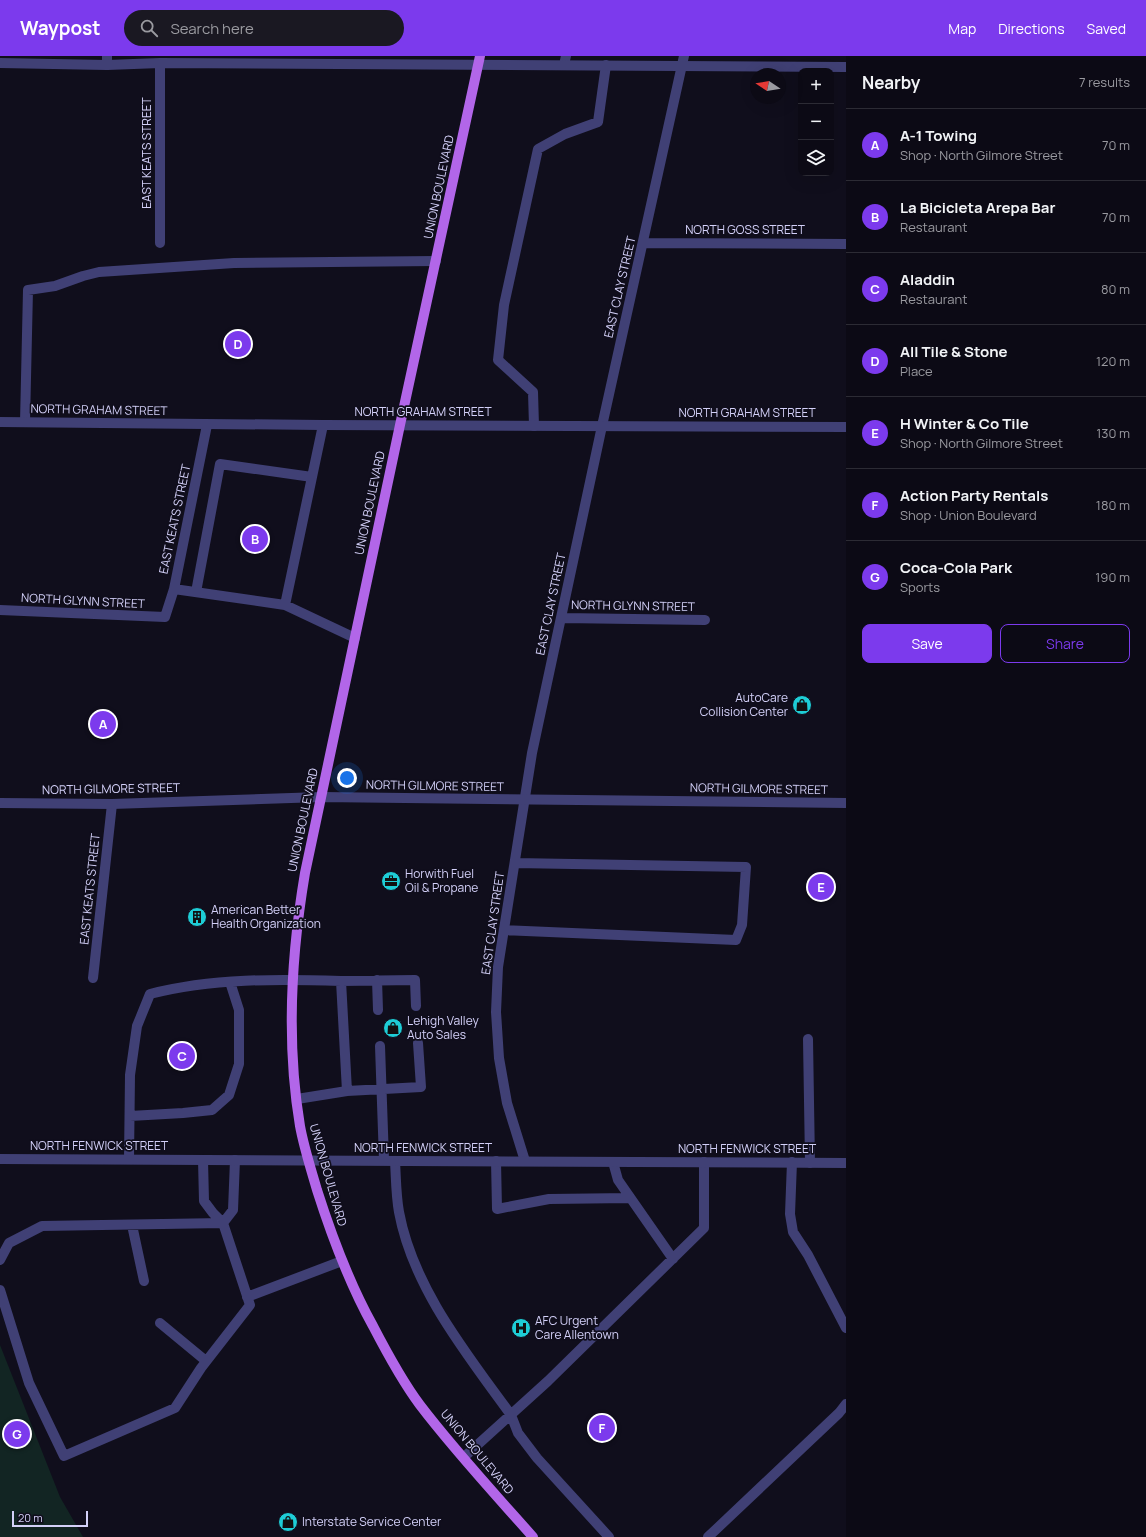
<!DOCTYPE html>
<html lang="en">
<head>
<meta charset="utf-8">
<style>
	:root { --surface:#0c0a15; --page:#1a1822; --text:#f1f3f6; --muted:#9a9aa0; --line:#2c2b34; --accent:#7c3aed }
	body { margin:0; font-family:Manrope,sans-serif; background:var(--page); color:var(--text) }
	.controls { position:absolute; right:12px; top:12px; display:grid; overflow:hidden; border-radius:8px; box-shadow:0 4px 16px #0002 }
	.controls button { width:36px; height:36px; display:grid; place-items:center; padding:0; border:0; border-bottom:1px solid var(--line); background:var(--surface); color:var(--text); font:20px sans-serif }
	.compass { position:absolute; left:750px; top:12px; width:36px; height:36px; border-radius:50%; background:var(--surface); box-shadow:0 4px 16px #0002; rotate:282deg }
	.scale { position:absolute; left:12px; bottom:10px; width:76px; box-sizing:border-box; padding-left:4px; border:2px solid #d3d0f8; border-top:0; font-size:11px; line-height:14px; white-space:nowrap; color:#d3d0f8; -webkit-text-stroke:3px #100e1c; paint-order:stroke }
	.you { position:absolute; left:347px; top:722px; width:14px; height:14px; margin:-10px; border:3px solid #fff; border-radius:50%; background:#1a73e8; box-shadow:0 0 0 6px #1a73e833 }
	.badge { display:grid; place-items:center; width:26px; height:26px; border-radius:50%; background:var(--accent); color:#fff; font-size:13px; font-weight:700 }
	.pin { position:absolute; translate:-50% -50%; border:2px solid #fff; box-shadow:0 1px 4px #0006 }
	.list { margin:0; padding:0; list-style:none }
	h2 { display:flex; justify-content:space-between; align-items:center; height:52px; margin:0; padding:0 16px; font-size:17px }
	h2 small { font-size:13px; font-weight:400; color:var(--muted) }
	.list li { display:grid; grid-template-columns:26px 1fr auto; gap:12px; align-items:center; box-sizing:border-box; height:72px; padding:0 16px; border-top:1px solid var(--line) }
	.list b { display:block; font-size:15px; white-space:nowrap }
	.list p { margin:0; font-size:13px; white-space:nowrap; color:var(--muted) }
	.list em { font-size:13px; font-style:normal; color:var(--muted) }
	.actions { display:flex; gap:8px; padding:12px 16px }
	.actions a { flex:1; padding:9px 0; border:1px solid var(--accent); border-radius:8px; text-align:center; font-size:14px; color:var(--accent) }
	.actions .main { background:var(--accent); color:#fff }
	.icon { flex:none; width:22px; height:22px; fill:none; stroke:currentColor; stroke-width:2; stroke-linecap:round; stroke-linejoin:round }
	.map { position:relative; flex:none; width:846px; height:1481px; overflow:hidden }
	header { display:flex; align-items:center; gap:24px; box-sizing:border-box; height:56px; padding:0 20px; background:var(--accent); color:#fff }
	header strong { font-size:19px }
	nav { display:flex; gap:22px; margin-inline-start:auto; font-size:14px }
	.search { width:280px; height:36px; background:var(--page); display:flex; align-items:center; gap:10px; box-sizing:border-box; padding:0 14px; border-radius:22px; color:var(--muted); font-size:15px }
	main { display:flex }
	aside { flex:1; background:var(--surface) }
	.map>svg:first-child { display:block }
	.green { fill:#122523 }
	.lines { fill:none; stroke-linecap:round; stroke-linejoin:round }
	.lane { stroke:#404075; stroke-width:10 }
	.street { stroke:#404075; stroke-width:10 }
	.primary { stroke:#b266e9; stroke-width:10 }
	.labels { text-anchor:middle; stroke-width:3.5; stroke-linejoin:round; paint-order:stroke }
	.street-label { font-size:12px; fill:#d3d0f8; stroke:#100e1c }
	.poi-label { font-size:12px; fill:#d3d0f8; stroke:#100e1c; text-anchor:start }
</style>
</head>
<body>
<header>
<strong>Waypost</strong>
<div class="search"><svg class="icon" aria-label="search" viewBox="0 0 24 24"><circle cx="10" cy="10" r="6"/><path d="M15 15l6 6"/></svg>Search here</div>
<nav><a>Map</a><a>Directions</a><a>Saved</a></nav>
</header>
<main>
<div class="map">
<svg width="846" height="1481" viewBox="0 0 846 1481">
	<rect width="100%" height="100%" fill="#100e1c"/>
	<path class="green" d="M0,1289L60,1441L83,1481H0Z"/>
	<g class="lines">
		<path class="lane" d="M107,9V0
			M564,9L566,0
			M643,187L846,188
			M25,366L28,234L55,230L83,220L99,216L234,207L436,205
			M534,370L533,336L498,304L504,249L538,93L565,78L598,66L606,9
			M174,533L285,549L355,582
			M196,536L220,408L312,421
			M285,549L323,369
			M0,554L165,561L174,533L207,369
			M562,562L705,564
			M504,874L736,884L742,869L746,811L515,807
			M93,922L112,748
			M377,924L378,954
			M808,983L810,1107
			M380,990L384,1104
			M347,1035L341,925L415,924L416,950
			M297,1043L347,1035L421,1031L418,987
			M130,1060L183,1057L212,1054L229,1039L239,1008V954L230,926
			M129,1103L130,1019L137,970L150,938C212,922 278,923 341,925
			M395,1105C396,1122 396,1140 399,1156C413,1232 467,1298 511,1359L518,1377L537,1402L609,1481
			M496,1105L497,1153L549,1143L630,1142
			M525,1105L507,1047L499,1002L496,956L498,911L532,697L602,370L684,0
			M613,1106L618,1124L673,1203
			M792,1106L790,1158L793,1176L808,1199L846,1272
			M223,1167L233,1154L235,1104
			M132,1169L144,1225
			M0,1204L9,1187L42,1170L223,1167
			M0,1234L29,1327L64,1400L175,1352L201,1312L250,1249L223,1167L213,1157L204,1145L203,1104
			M247,1241L342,1205
			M160,1267L206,1305
			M464,1401L548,1325L704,1172V1106
			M708,1481L839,1357L846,1348"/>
		<path class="street" d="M0,7L107,9L160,7L846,11
			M160,187V7
			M0,366L323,369L846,371
			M0,747L112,748L321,741L846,747
			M0,1103L846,1107"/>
		<path class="primary" d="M480,0L400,369L305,817C291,900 286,986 300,1070C304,1092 311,1113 317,1134C332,1181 349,1227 373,1270C387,1297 402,1325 420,1349C455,1395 495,1438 533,1481"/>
	</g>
	<defs>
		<symbol id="shop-disc" viewBox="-11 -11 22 22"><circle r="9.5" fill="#1ecdd6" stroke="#100e1c"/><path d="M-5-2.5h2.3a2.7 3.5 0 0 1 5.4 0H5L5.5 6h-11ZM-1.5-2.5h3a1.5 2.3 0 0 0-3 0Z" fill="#111"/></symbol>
		<symbol id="office-disc" viewBox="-11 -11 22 22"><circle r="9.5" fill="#1ecdd6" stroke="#100e1c"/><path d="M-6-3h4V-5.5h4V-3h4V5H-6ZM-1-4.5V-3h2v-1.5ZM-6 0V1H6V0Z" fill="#111"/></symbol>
		<symbol id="building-disc" viewBox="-11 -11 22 22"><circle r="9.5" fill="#1ecdd6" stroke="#100e1c"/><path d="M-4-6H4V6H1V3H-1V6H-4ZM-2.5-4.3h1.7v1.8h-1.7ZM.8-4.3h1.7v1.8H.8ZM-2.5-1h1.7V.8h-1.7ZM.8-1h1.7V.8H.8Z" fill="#111"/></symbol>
		<symbol id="hospital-disc" viewBox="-11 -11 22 22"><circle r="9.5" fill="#1ecdd6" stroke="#100e1c"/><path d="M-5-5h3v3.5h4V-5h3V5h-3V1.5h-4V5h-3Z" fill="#111"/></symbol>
	</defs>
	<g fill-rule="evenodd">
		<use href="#shop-disc" x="791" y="638" width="22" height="22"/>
		<use href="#office-disc" x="380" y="814" width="22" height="22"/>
		<use href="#building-disc" x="186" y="850" width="22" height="22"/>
		<use href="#shop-disc" x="382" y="961" width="22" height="22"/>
		<use href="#hospital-disc" x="510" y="1261" width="22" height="22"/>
		<use href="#shop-disc" x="277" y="1455" width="22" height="22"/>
	</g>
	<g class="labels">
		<g class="street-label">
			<text transform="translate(147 97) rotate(-90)" y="4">EAST KEATS STREET</text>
			<text transform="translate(439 131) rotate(-78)" y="4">UNION BOULEVARD</text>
			<text x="745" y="178">NORTH GOSS STREET</text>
			<text transform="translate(620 231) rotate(-77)" y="4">EAST CLAY STREET</text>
			<text transform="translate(99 354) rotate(1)" y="4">NORTH GRAHAM STREET</text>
			<text x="423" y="360">NORTH GRAHAM STREET</text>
			<text x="747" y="361">NORTH GRAHAM STREET</text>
			<text transform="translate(370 447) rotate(-78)" y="4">UNION BOULEVARD</text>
			<text transform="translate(175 463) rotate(-78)" y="4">EAST KEATS STREET</text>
			<text transform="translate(83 545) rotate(3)" y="4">NORTH GLYNN STREET</text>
			<text transform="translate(551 548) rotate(-78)" y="4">EAST CLAY STREET</text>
			<text transform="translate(633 550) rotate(1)" y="4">NORTH GLYNN STREET</text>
			<text transform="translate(435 730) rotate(1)" y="4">NORTH GILMORE STREET</text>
			<text transform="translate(111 733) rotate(-1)" y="4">NORTH GILMORE STREET</text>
			<text transform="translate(759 733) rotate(1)" y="4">NORTH GILMORE STREET</text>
			<text transform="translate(303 764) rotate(-78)" y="4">UNION BOULEVARD</text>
			<text transform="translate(90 833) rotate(-84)" y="4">EAST KEATS STREET</text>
			<text transform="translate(493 867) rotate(-82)" y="4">EAST CLAY STREET</text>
			<text x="99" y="1094">NORTH FENWICK STREET</text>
			<text x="423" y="1096">NORTH FENWICK STREET</text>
			<text x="747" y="1097">NORTH FENWICK STREET</text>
			<text transform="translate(328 1119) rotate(74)" y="4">UNION BOULEVARD</text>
			<text transform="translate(477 1396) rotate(50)" y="4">UNION BOULEVARD</text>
		</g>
		<g class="poi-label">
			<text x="788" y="646" text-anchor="end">AutoCare<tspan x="788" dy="14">Collision Center</tspan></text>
			<text x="405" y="822">Horwith Fuel<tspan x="405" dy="14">Oil &amp; Propane</tspan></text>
			<text x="211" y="858">American Better<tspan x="211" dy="14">Health Organization</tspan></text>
			<text x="407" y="969">Lehigh Valley<tspan x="407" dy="14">Auto Sales</tspan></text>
			<text x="535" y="1269">AFC Urgent<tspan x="535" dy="14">Care Allentown</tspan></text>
			<text x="302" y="1470">Interstate Service Center</text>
		</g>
	</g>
</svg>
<div class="controls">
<button>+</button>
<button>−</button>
<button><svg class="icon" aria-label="layers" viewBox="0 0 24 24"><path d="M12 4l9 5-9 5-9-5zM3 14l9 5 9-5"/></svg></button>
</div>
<svg class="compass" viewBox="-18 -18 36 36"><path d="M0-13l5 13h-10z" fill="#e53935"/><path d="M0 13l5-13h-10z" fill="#9a9aa0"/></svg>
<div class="scale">20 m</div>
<div class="you"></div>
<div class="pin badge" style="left:103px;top:668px">A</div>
<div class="pin badge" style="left:255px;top:483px">B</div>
<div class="pin badge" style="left:182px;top:1000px">C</div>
<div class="pin badge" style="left:238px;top:288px">D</div>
<div class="pin badge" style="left:821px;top:831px">E</div>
<div class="pin badge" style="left:602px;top:1372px">F</div>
<div class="pin badge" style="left:17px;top:1378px">G</div>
</div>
<aside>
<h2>Nearby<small>7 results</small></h2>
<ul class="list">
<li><span class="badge">A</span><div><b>A-1 Towing</b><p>Shop · North Gilmore Street</p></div><em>70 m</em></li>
<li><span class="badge">B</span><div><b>La Bicicleta Arepa Bar</b><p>Restaurant</p></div><em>70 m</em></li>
<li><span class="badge">C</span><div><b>Aladdin</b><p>Restaurant</p></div><em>80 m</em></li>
<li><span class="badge">D</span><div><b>All Tile &amp; Stone</b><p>Place</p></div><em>120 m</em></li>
<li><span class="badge">E</span><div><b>H Winter &amp; Co Tile</b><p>Shop · North Gilmore Street</p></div><em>130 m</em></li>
<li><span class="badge">F</span><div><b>Action Party Rentals</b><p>Shop · Union Boulevard</p></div><em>180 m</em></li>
<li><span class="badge">G</span><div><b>Coca-Cola Park</b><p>Sports</p></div><em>190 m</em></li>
</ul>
<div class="actions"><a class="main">Save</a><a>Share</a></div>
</aside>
</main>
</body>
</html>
